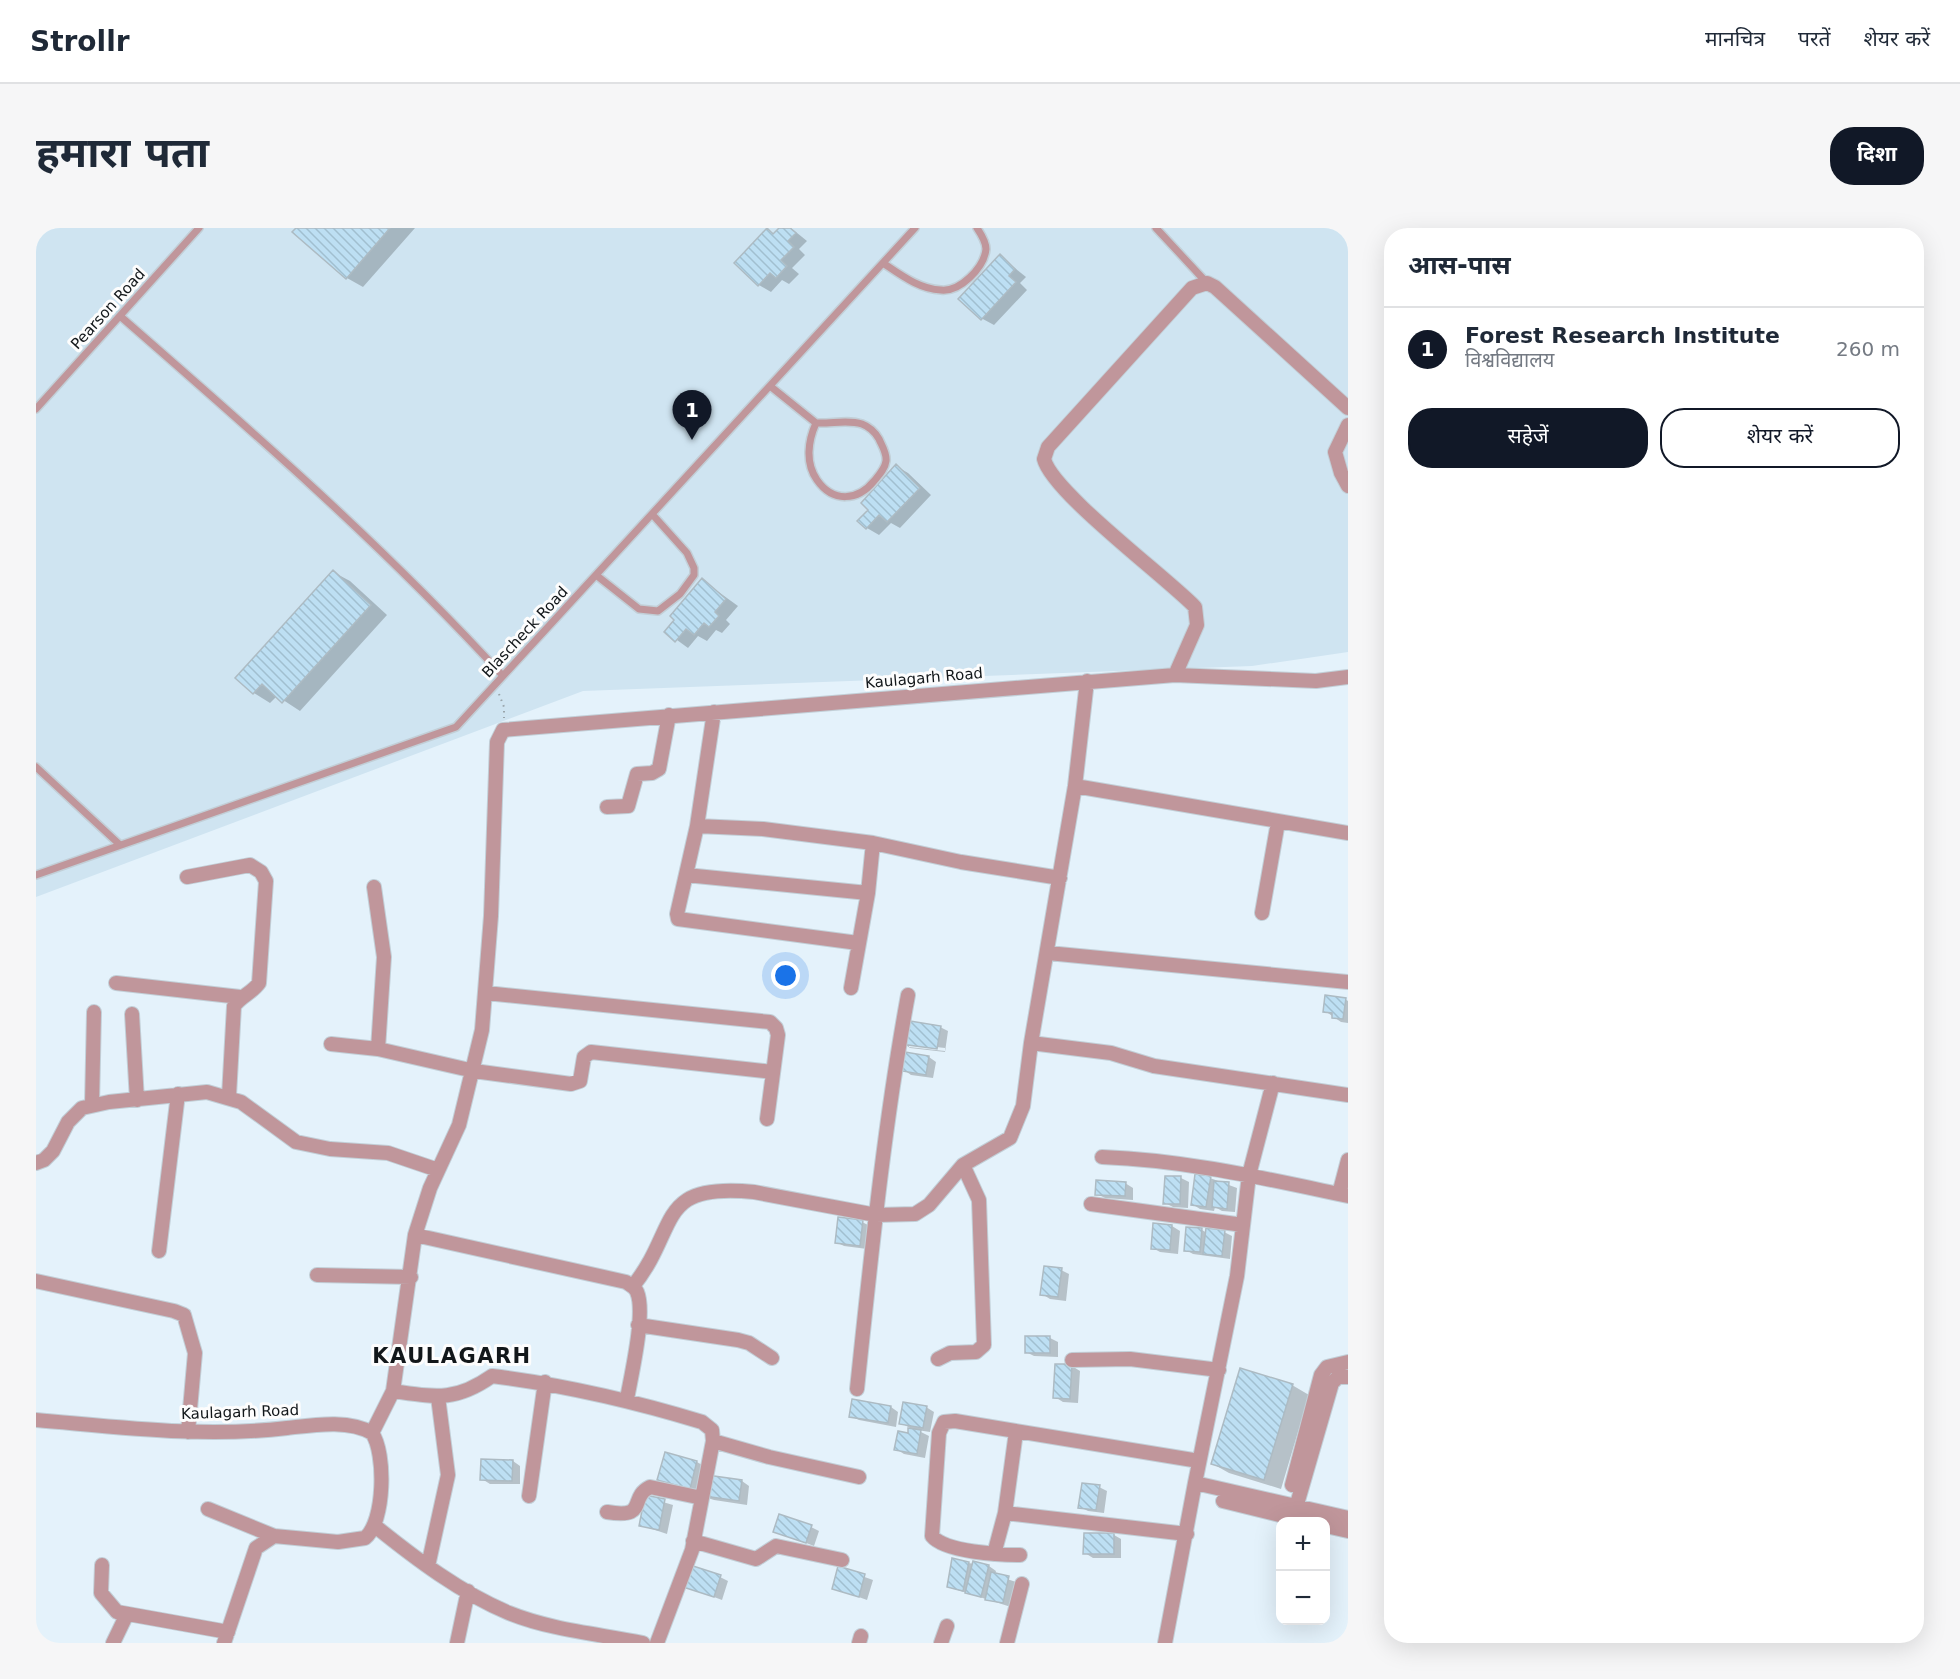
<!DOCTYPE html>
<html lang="hi">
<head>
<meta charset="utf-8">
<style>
	:root { --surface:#fff; --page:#f6f6f7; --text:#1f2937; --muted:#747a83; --line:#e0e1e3; --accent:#111827 }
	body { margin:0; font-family:"DejaVu Sans","Noto Sans Devanagari",sans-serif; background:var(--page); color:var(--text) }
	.controls { position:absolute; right:18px; bottom:18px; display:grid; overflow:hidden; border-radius:12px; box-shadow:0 6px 24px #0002 }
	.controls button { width:54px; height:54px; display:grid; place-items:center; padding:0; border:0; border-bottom:2px solid var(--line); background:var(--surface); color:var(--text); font:30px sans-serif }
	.you { position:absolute; left:750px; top:748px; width:21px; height:21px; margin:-15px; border:4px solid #fff; border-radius:50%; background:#1a73e8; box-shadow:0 0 0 9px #1a73e833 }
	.badge { display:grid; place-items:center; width:39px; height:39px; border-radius:50%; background:var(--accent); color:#fff; font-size:20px; font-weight:700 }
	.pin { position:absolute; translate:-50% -50px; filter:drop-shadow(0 2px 3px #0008) }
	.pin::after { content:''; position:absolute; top:32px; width:21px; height:18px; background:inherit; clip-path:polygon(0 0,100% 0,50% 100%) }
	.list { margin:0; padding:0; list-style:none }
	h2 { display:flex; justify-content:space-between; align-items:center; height:78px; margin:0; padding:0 24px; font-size:26px }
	h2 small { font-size:20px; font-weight:400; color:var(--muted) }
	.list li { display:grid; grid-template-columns:39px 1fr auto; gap:18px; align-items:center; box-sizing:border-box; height:84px; padding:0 24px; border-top:2px solid var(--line) }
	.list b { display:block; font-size:22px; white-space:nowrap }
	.list p { margin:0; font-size:20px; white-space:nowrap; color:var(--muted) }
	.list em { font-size:20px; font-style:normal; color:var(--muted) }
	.actions { display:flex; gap:12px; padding:18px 24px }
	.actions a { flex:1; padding:14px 0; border:2px solid var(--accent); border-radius:24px; text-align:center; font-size:21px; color:var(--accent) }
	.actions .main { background:var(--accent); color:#fff }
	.map { position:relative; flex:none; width:1312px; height:1415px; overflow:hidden; border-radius:24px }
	header { display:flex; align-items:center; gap:36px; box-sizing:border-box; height:84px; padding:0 30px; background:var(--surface); border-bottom:2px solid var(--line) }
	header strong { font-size:28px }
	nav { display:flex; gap:33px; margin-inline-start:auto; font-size:21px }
	.intro { display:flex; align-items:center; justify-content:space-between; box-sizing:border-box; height:144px; padding:0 36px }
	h1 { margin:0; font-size:42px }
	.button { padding:15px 27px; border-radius:24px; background:var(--accent); color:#fff; font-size:21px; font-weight:700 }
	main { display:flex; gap:36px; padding:0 36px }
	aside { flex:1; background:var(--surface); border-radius:24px; box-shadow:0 6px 24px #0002 }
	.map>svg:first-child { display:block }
	.built { fill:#cfe4f1 }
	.shadow { fill:#0003; fill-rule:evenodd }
	.building { fill:url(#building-back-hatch); stroke:#adbbc3; stroke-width:1.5 }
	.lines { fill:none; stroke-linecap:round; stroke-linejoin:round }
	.service-casing { stroke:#c2cfd7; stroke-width:10 }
	.minor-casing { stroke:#c2cfd7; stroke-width:16 }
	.path { stroke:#99a4aa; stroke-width:2; stroke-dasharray:1.5 4.5; stroke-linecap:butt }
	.service { stroke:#c0969b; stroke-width:7 }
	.minor { stroke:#c0969b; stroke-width:14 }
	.labels { text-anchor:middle; stroke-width:6; stroke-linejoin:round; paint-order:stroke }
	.street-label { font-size:15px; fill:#12171a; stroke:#fdfdfd }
	.district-label { font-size:21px; font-weight:bold; letter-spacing:1.5px; fill:#12171a; stroke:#fdfdfd }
</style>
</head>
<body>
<header>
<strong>Strollr</strong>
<nav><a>मानचित्र</a><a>परतें</a><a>शेयर करें</a></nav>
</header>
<div class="intro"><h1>हमारा पता</h1><a class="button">दिशा</a></div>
<main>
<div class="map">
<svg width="1312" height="1415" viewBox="0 0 1312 1415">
	<defs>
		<pattern id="building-back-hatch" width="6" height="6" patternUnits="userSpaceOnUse" patternTransform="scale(1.5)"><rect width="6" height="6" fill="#bddff3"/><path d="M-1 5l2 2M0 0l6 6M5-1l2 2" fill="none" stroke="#a1bfd0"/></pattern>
	</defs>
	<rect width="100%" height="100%" fill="#e4f2fb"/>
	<path class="built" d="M0,0H1312V424L1216,438L547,463L0,669Z"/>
	<path class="shadow" d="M262,0H379L327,59L311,50Z
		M745,0H755L771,13L763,21L769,27L756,40L763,46L753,56L746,52L735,64L723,57L700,35L731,2L739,6Z
		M964,28L990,49L984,55L991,62L958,97L945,90Z
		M860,238L872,245L895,267L864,300L855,295L843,307L831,300L834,282Z
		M297,344L314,353L351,387L264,483L241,468L234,475L218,465Z
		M666,352L702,378L690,392L694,396L686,405L680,402L671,413L662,408L652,420L630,404Z
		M1309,771L1312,773V795L1305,794L1289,783Z
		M904,799L912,803L909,824L874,820L867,815ZM873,816L909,820V823L873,819Z
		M893,829L900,834L897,850L875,847L868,842Z
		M1130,949L1145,950L1153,954L1152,980L1137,979L1129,975Z
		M1174,950L1201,960L1199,984L1186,983L1179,979L1178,983L1164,981L1156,976Z
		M1089,955L1097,960V972L1069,970L1061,966Z
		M826,994L834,998L831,1021L808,1018L800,1014Z
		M1136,998L1144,1003L1142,1026L1124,1024L1117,1020Z
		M1166,1002L1171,1005L1188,1004L1196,1008L1194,1031L1157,1026L1150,1022Z
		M1025,1042L1033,1046L1030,1073L1014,1071L1006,1066Z
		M1014,1110L1022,1114V1129L998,1128L990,1124Z
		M1036,1138L1044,1143L1042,1175L1027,1174L1019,1169Z
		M1256,1157L1273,1167L1245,1261L1193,1245L1177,1236Z
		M855,1179L862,1184L860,1199L823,1192L815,1188Z
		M890,1179L898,1184L894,1204L881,1202L893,1208L889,1230L868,1226L860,1221L873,1206L874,1200L865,1195Z
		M630,1226L661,1234L673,1241L671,1249L706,1253L713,1258L711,1277L678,1272L635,1258L623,1251Z
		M477,1233L484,1238V1256H454L446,1251Z
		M1063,1259L1071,1263L1068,1285L1052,1283L1044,1279Z
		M610,1269L637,1277L631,1306L604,1297Z
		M775,1299L783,1303L778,1318L739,1303Z
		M1078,1307L1085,1311V1330H1057L1049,1325Z
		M932,1335L953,1338L960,1343L959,1347L980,1354L975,1379L912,1359Z
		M803,1340L837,1352L831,1372L798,1360Z
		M684,1349L692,1353L686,1372L649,1358Z"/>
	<path class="building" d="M260,0H354L310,51L256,4Z
		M731,0L737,6L743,0H754L760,5L752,13L758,19L745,32L751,38L740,50L734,45L722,58L698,35Z
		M964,26L979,41L973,48L980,54L945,92L922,71Z
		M860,236L884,260L851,294L843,287L830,301L821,293L832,282L825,275Z
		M297,342L335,377L246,475L226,456L217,466L199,450Z
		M666,350L690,371L679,384L683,388L673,399L668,395L658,407L650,401L639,414L628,404L638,392L634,388Z
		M1289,767L1310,770L1307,791L1296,790V785L1287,784Z
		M868,792L905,798L901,821L865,816Z
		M869,824L893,828L890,847L866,843Z
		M1159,946L1175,948L1170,979L1155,977Z
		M1129,948H1145L1144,976H1127Z
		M1060,952L1090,954L1089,968L1059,967Z
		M1178,953L1193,954L1191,981L1176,979Z
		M802,989L827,992L824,1018L799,1015Z
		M1117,995L1136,997L1134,1022L1115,1021Z
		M1150,999L1166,1000L1164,1024L1148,1023Z
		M1170,1000L1189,1002L1186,1028L1167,1026Z
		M1008,1038L1026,1040L1022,1069L1004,1067Z
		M989,1108H1014V1125H989Z
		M1019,1136H1036L1034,1171L1017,1170Z
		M1204,1140L1257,1156L1228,1252L1175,1236Z
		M816,1171L855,1178L852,1195L813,1189Z
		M867,1174L891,1178L887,1200L863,1196Z
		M872,1200L885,1202L881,1226L858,1222L862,1203L872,1205Z
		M629,1224L661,1233L654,1261L621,1252Z
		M445,1231L477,1232L476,1253L444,1252Z
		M671,1247L706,1252L703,1273L668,1268Z
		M1046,1255L1064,1257L1060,1282L1042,1280Z
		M609,1267L629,1271L623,1302L603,1298Z
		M743,1286L776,1297L770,1315L737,1304Z
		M1048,1305H1078V1326H1047Z
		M916,1330L933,1334L927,1363L911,1359Z
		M937,1333L953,1337L945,1369L929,1365Z
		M654,1337L685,1347L678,1369L647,1359Z
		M802,1338L829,1346L823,1369L796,1361Z
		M955,1344L973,1348L967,1375L949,1372Z"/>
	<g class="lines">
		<defs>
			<path id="service" d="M1120,0L1171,55
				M847,35C865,47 883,61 905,62C924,64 948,40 950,21C950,14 945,6 941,0
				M84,88C216,203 348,318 467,448
				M734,158L780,195C796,196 811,191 826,196C834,199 839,204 843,211C846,218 851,225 850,233C849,241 843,247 838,253C822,273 797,275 781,252C769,235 772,213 780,195
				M0,181L163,0
				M560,347L603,381L622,383L644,366L658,347V340L651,325L616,286
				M0,539L83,616
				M0,647L420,499L879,0"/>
			<path id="minor" d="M1312,197L1299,224L1305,245L1312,258
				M1139,447L1161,397L1159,379C1130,349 1016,264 1008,231L1012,219L1156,60L1171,55L1179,59L1312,180
				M678,484L661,598L641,686L642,691L822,715
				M1039,558L1312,605
				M571,579L592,578L601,546L616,545L623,541L633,487
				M661,598L727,601L837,615L925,634L1024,650
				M650,647L832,665
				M151,649L214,637L225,644L230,653L223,755C216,765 205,768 198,778L193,868
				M338,659L348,729L342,821
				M1226,685L1242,594
				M1012,725L1312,754
				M80,755L204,769
				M815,760L832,665L837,615
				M450,765L734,794L740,800L742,807L731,891
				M96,786L101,872
				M995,815L1075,825L1118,838L1312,867
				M295,816L342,821L438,843L535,856L544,853L548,829L555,824L737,844
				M56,877L58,784
				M1066,929C1150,932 1231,951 1312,968
				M0,935L8,932L17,923L32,894L46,880L73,874L171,864L205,874L260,914L294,921L352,925L402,942
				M1303,966L1312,932
				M1055,976L1207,997
				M379,1007L590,1054C594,1057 599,1059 601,1064C610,1085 595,1148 591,1171
				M123,1023L142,866
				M281,1047L375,1049
				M0,1053L138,1083L148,1087L159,1125L152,1204
				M597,1058C644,1000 618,954 718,964L840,987L879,986L893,977L927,937L974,910L987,878L995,815L1039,558L1051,453
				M602,1097L702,1112L713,1115L736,1130
				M902,1131L914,1125L940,1124L948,1117L943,972L927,937
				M1036,1132L1094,1131L1183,1142
				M821,1161C835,1029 848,897 872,767
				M357,1163C399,1169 419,1174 456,1148C528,1157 597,1173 666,1194L676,1202L677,1213L656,1322L621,1415
				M0,1192C83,1199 167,1210 251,1200C277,1197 313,1191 336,1205
				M336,1205L357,1163L379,1007L394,960L423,897L446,802L455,688L461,514L467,502L1139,447L1280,453L1312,449
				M677,1213L733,1229L823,1249
				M1159,1255L1312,1290
				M1256,1257L1285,1147L1291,1139L1312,1134
				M493,1268L509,1154
				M1187,1273L1272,1294
				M1261,1276L1296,1155L1302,1149H1312
				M172,1281L238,1308L302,1314L329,1310C349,1294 350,1225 336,1205
				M571,1284C613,1291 592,1270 614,1259L666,1270
				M969,1285L1151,1306
				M339,1298C380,1331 425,1365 473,1385C515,1402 563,1406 607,1415
				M1290,1298L1312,1303
				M657,1313L720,1331L740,1318L806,1332
				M958,1326L969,1285L980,1204
				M984,1327C964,1327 909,1324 896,1308L903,1205L908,1194L919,1193L1163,1233
				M66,1337L65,1365L81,1384L192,1404
				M392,1338L412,1247L402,1169
				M77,1415L91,1386
				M188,1415L220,1320L238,1308
				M421,1415L432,1363
				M823,1415L825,1408
				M905,1415L911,1398
				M971,1415L986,1356
				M1129,1415L1159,1255L1201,1048L1213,947L1237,855"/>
		</defs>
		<use href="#service" class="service-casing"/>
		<use href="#minor" class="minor-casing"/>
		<path class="path" d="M463,466L468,479V490"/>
		<use href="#service" class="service"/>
		<use href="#minor" class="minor"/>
	</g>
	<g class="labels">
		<g class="street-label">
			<text transform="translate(72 81) rotate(-48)" y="5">Pearson Road</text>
			<text transform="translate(489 404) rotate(-47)" y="5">Blascheck Road</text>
			<text transform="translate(888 450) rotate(-5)" y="5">Kaulagarh Road</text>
			<text transform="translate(204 1184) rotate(-2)" y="5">Kaulagarh Road</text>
		</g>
		<g class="district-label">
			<text x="416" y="1135">KAULAGARH</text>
		</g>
	</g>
</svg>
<div class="controls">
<button>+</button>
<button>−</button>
</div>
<div class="you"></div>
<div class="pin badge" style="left:656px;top:212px">1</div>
</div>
<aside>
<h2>आस-पास<small></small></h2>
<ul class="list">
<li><span class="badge">1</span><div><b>Forest Research Institute</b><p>विश्वविद्यालय</p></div><em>260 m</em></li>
</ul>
<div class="actions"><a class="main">सहेजें</a><a>शेयर करें</a></div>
</aside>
</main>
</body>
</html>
